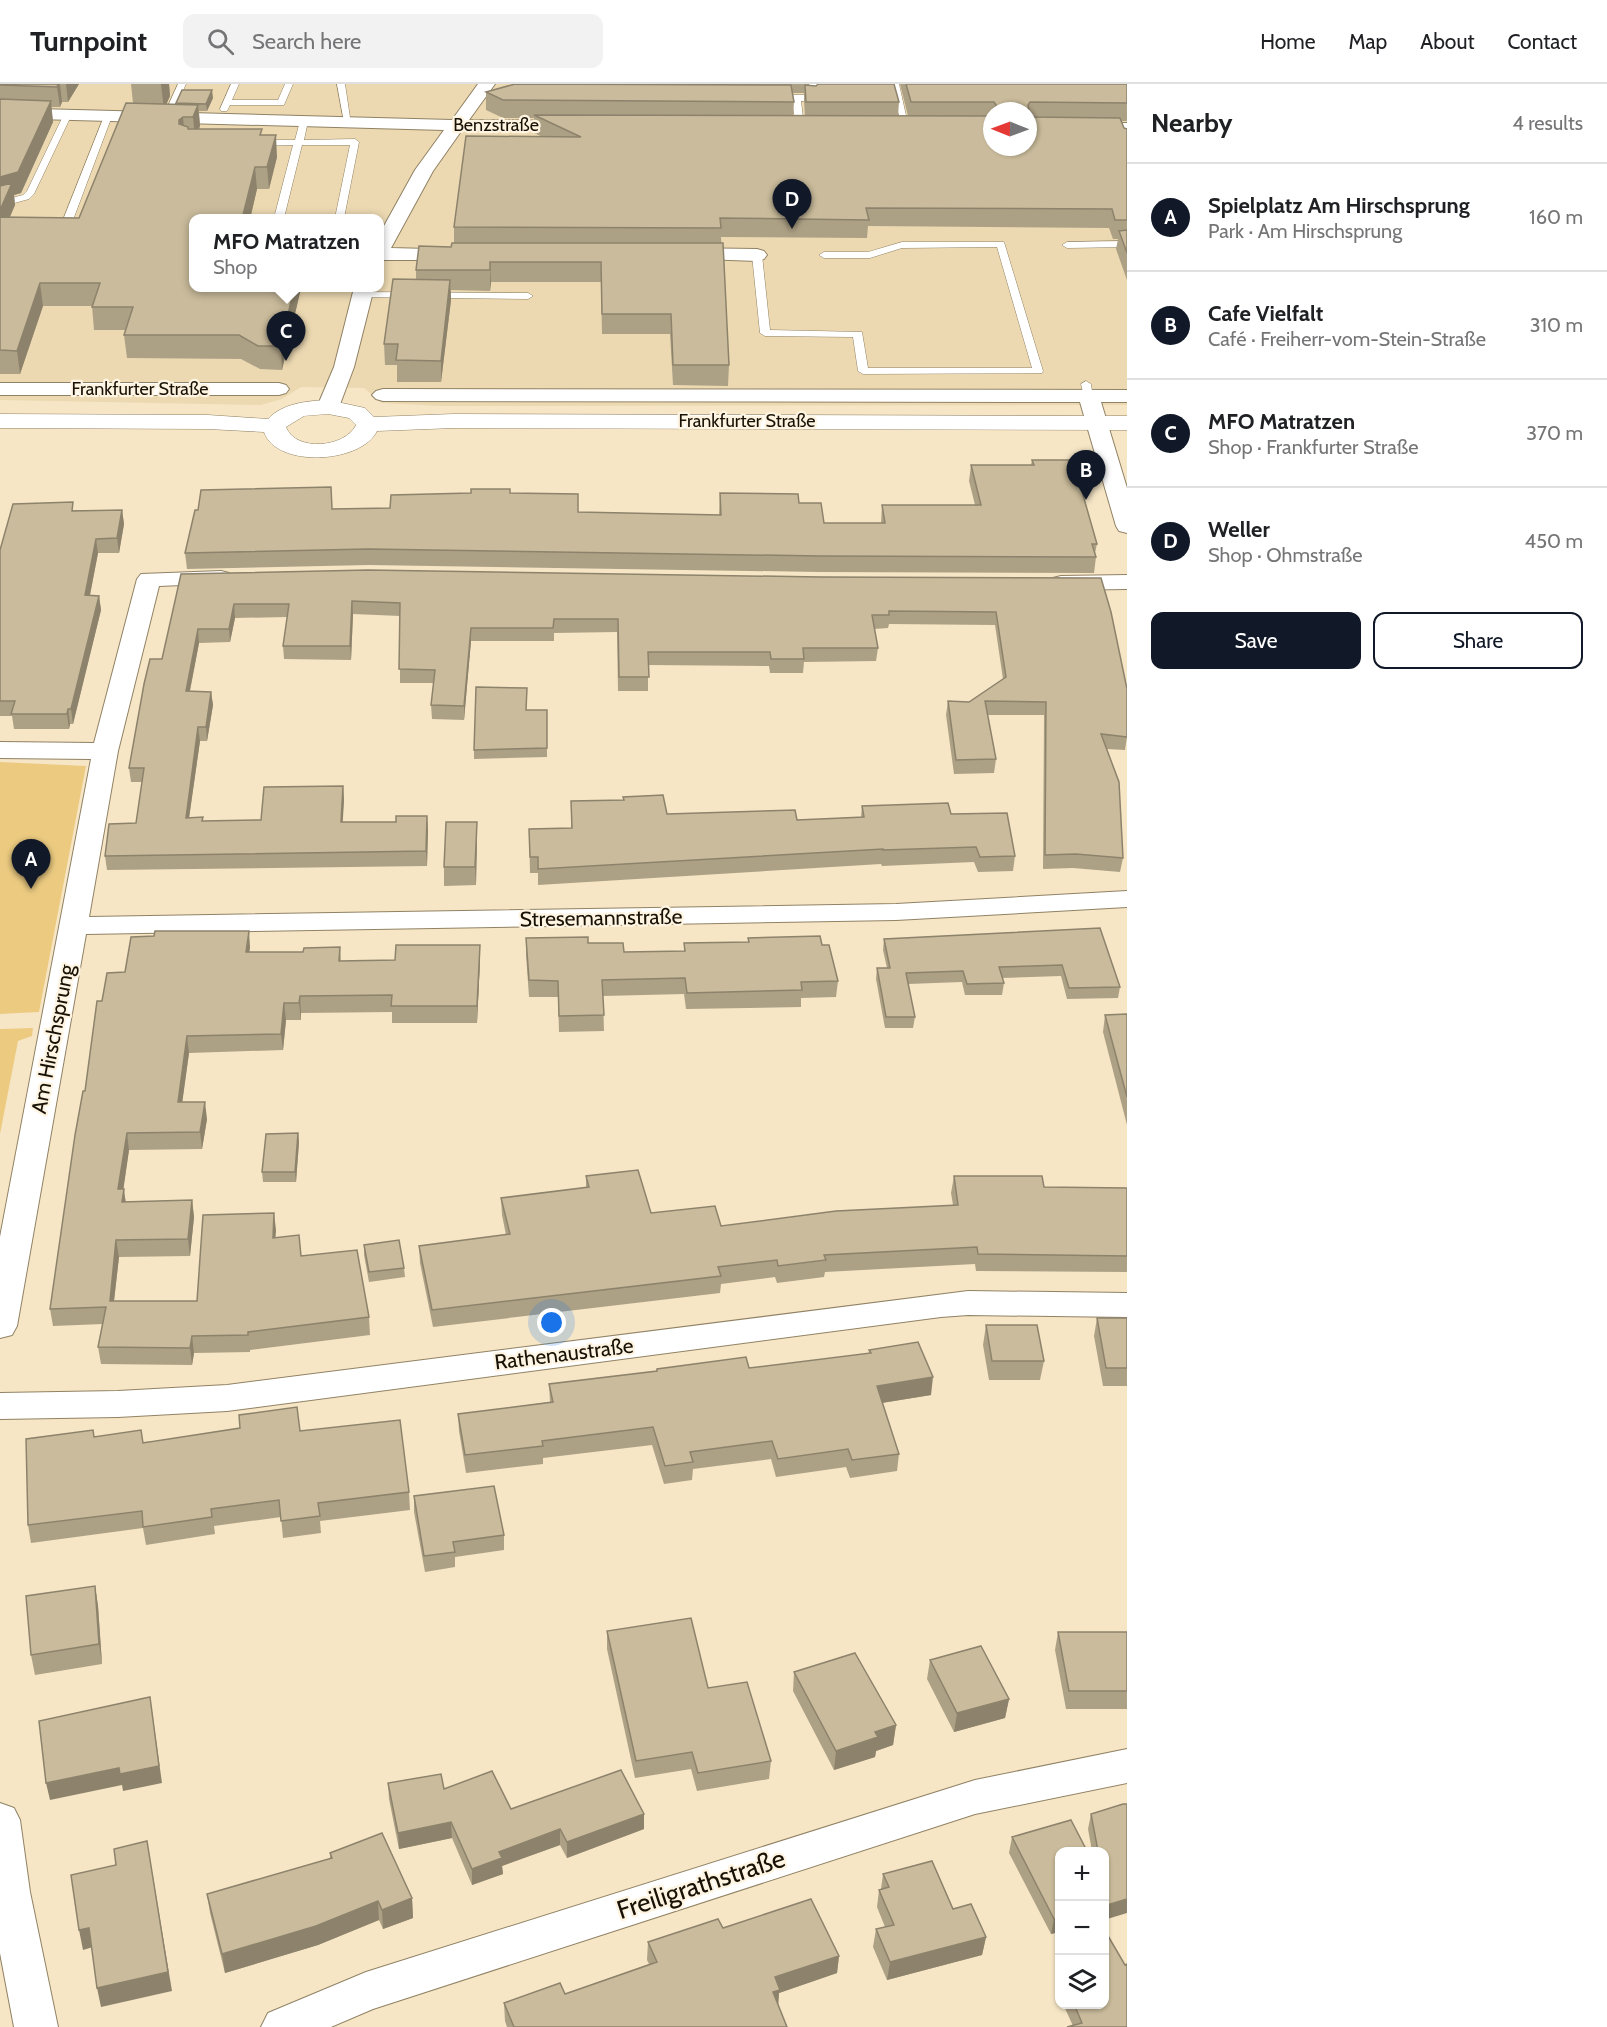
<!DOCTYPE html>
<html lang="en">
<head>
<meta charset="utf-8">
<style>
	:root { --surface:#fff; --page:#f2f2f2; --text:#202124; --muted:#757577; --line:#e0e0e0; --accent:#111827 }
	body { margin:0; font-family:Cabin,sans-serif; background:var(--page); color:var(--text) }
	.controls { position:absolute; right:18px; bottom:18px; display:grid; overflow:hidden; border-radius:12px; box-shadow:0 2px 4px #0004 }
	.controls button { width:54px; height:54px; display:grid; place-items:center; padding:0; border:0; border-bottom:2px solid var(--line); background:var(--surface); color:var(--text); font:30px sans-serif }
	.compass { position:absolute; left:983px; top:18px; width:54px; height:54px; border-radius:50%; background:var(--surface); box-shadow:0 2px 4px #0004; rotate:271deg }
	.you { position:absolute; left:552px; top:1239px; width:21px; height:21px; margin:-15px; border:4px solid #fff; border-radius:50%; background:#1a73e8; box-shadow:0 0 0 9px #1a73e833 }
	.badge { display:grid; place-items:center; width:39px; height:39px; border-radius:50%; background:var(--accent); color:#fff; font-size:20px; font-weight:700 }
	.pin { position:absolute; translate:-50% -50px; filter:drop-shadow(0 2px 3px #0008) }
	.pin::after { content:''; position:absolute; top:32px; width:21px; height:18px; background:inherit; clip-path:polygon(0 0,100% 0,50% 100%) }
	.popup { position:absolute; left:189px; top:130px; width:195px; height:78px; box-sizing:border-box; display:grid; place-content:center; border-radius:12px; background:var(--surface); filter:drop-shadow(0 2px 4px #0005); font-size:20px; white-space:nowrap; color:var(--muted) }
	.popup b { font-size:22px; color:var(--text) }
	.popup::after { content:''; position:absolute; left:50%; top:100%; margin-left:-12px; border:12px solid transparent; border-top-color:var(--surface) }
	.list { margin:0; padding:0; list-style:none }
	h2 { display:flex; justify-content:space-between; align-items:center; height:78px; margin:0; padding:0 24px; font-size:26px }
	h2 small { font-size:20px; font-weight:400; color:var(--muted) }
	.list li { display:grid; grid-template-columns:39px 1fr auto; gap:18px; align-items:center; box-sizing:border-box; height:108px; padding:0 24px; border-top:2px solid var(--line) }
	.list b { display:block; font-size:22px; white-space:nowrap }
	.list p { margin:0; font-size:20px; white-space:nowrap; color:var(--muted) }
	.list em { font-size:20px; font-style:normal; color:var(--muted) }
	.actions { display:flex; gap:12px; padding:18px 24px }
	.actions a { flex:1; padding:14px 0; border:2px solid var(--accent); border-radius:12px; text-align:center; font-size:21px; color:var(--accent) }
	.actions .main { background:var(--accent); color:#fff }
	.icon { flex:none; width:33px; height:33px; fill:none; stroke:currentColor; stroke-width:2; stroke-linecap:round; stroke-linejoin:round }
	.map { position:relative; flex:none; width:1127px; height:1943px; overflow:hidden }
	header { display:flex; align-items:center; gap:36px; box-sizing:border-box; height:84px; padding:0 30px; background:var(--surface); border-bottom:2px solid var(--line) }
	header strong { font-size:28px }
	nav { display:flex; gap:33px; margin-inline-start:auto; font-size:21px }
	.search { width:420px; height:54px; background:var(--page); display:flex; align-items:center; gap:15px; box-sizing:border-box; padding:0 21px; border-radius:12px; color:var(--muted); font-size:22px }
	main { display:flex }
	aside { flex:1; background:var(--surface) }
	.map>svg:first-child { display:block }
	.built { fill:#ecd9b2; fill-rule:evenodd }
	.green { fill:#eccb81 }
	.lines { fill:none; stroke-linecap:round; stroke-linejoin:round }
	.service-casing { stroke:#908264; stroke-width:1 }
	.minor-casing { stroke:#908264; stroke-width:2 }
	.tertiary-casing { stroke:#908264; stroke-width:1 }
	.service { fill:#fff; fill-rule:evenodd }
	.minor { fill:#fff; fill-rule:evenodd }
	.tertiary { fill:#fff; fill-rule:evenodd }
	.wall { fill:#ada185; fill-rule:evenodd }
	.shaded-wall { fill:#8d836c }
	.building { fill:#c9bb9b; stroke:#8d836c; stroke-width:1.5 }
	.labels { text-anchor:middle; stroke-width:4.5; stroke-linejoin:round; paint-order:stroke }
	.far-street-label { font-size:18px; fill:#171106; stroke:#fef4e1 }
	.street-label { font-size:21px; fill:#171106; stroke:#fef4e1 }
	.near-street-label { font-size:26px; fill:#171106; stroke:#fef4e1 }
</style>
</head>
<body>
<header>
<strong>Turnpoint</strong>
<div class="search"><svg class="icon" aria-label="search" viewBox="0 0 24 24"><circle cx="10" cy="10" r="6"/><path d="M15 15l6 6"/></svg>Search here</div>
<nav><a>Home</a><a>Map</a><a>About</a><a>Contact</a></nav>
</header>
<main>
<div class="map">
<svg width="1127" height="1943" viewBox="0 0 1127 1943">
	<rect width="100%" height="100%" fill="#f6e6c6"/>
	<path class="built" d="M0,0H1127V321L441,322L381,319L364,304L301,303L282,315L261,321L0,316ZM992,27H1028V63H992ZM193,134H379V204H193Z"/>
	<path class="green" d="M0,678L86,682L39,928L0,930Z
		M33,944L32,952L18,957L0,1050V945Z"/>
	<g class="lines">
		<defs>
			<path id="service" d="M178,0H186L171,33L164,35L163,33Z
				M231,0H239L232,16H278L285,0H293L284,21H230L227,27H221L220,25Z
				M337,0H345L351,40L344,38Z
				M809,0H817L819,14L815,17H801L804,42L800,45L796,42L792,17H773L769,14L773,11H810Z
				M891,0H899L909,45L902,43Z
				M68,27L72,30L34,110L29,115L0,123V117L23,111L27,107L64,30Z
				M105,30L112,32L73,136L65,138L63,136Z
				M304,34L308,37L304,56L355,55L359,58L344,134H335L350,61H302L284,134H274L293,61L256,62L252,59L256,56H295L300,37Z
				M1127,157V163L1067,164L1062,161L1067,158Z
				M902,158H1004L1043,287L1042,289L863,290L858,287L853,253L765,252L760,249L752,171L757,168L762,171L770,246L862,248L868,284H1032L997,163L902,164L870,174H824L819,171L824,168H868Z
				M361,208L528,209L533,212L528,215L358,213V209Z
				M1086,297L1091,300L1093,314L1084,312L1081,300Z"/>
			<path id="minor" d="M478,0H495L469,36L575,37L581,38L584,42L581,46L575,47L462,46L433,87L391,164L467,166L470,170L467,174L460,176H379V151L415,86L444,46L0,34V24L452,36Z
				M1028,38L1127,39V49L1028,48Z
				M682,164L757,165L764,167L767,171L764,175L757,177L675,174L672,170L675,166Z
				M354,204H374L354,283L339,323L335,327L328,329L321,327L317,323L334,283Z
				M0,299H279L286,301L289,305L286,309L279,311H0Z
				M383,305L1127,306V318H1101L1127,404V449L1119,447L1116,442L1080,318L383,317L376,315L372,311L376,307Z
				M221,487L229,489L233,494L229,499L159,502L118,667L89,833L896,820L1127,807V823L896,836L86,850L17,1242L12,1251L0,1254V1153L91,675L0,674V658L94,659L137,495L141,490Z
				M1127,491V505L1061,506L1053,504L1049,499L1053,494L1061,492Z
				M968,1207L1127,1209V1233L968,1231L941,1233L227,1327L118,1333L0,1335V1309L118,1307L227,1301Z
				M1127,1665V1699L975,1730L373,1925L331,1943H261L268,1929L366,1888L975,1696Z
				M0,1719L14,1724L20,1736L30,1808L58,1943H14L0,1869Z"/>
			<path id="tertiary" d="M328,316L365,324L374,333L454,330L1127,332V346L454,344L377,347C362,379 277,385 264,348L208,345L0,344V330L208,331L268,335C283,319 307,317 328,316ZM328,330L349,334L356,341C345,364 295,368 286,343L304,332Z"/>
		</defs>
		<use href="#service" class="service-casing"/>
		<use href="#minor" class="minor-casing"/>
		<use href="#tertiary" class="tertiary-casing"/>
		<use href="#service" class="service"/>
		<use href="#minor" class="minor"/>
		<use href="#tertiary" class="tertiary"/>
	</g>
	<path class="wall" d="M0,0H79L68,18H62L60,23H51L53,38L21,109L14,111L15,121L10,133L79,134L133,19L131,0H169L170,12L166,20H176L213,14L207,27H199L200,42L199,45L262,51L277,73L269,105H257L250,135H193L301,204L282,286L260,285L241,275L127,274L124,251L126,246H94L92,222H43L20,290H0Z
		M639,0H808V1L899,18L898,32H908L900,0H1127V37H1121L1124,44L1127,45V196L1116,165L1118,155H1113L1109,144L868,142L867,154L721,153L729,281L728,302L673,301L670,250H602L601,198H491L490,207L451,206V216L441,298H397V281H385L384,260L416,196V186L451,163L454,159V143L543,53L534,49V34H503L486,26V8L639,1ZM792,9H804V18L805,32H793L794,18ZM992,27H1028L992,63Z
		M1032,376L1097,460L1095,469L1096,473L1094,489L819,488L369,481L187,485L185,469L332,425L390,424L510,409L578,428L719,431L720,409L799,419L824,439H881L882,421H975L969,397L971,381H1031Z
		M74,426H122L124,440L119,469H98L90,511L99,512L101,526L73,640H70L69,645H14L12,632H0V466Z
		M181,490L1101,494L1127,653L1125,666L1107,665L1123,774L1120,788L1073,784L1043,785L1044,631H987L996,675L994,689L954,690L946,631L948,617L969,618L1003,595L995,541L889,540L888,544L874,545L878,564L876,577L804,578L803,589H770L769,582L648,581V607H618L617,548L554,549V557H471L464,636L432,635L431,621L434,599H400V532L353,530L351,576L284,575L283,562L287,533L235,534L230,558L199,559L190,607L211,608L213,621L207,657H200L189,734L203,737L261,736L343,702L344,716L342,738H396L427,732L428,746L427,782L107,786L105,772L136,739L142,698H131L129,684L162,575Z
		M527,613L526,626H547V673L474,675V666Z
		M623,713L667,730L797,736L861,733L862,722L951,730L1015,772L1013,787L978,788L974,778L882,782L881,780L538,801V789H530L529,745L571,744V717L623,716Z
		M477,738L476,801L444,802V783Z
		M1100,844L1120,903L1118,914L1067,915L1061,892L1002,894L1004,899L1002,911H965L962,898L908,900L915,933L913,944H885L876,895L877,884H887L883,866L884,855Z
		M526,854L588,859L624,868L684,867V859L748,858V854L822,861L838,897L836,913L801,914V923L686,925L684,910L603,912L604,947L559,948L558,913H529L526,870Z
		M480,861V877L477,939H392V928L301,929V936H286L283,966L189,969L182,1018L207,1035L202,1065L129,1066L123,1105L126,1118L192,1116L194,1133L190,1172L119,1173L114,1217H197L276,1146L275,1154L301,1172L369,1233L370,1251L250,1266V1268L194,1269L192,1281L101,1280L98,1263L103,1240L53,1242L50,1225L85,1007L102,917L125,888L250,863L249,868H303L340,863L341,877L395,876Z
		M1127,930V1041L1103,948L1105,931Z
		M298,1049L299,1058L296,1098H263L262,1088Z
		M586,1092L651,1129L721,1142L953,1121L951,1109L954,1092L1044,1103L1127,1104V1188L976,1187L975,1180L825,1188L824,1193L777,1199L775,1193L721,1200L720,1209L433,1243L420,1179L419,1162L506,1151L502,1131L501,1114L586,1104Z
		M364,1161L404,1184L405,1193L369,1198L364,1171Z
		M1097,1234H1127V1302H1103L1094,1252Z
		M986,1241L1044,1277L1040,1296H989L983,1261Z
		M869,1266L931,1311L882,1319L899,1370L897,1387L850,1394L846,1383L776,1393L771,1375L693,1385L692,1396L664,1400L652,1361L543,1374V1380L466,1389L459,1347L458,1330L550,1318L549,1300L656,1287L657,1285L749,1284L869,1270Z
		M93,1346L94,1353L143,1358L300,1347L409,1408L410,1426L320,1437L321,1449L283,1454L281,1433L214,1442L215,1450L146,1461L143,1444L31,1459L28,1441Z
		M414,1412L504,1451V1466L455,1473V1483L425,1488L414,1428Z
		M95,1502L98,1522L102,1580L35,1591L31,1571Z
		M607,1547L708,1604L771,1677L769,1695L697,1707L691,1685L635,1694L607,1565Z
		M1058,1548H1127V1625H1066L1055,1566Z
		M930,1576L1009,1615L1005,1634L954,1648L927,1595Z
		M794,1588L896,1641L893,1661L876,1667L875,1673L834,1686L793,1607Z
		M388,1699L444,1705L511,1725L644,1745L567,1774L560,1761L502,1782L503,1790L472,1801L452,1754L399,1765L389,1715Z
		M1091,1730L1104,1767H1092L1088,1745Z
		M1012,1753L1059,1767V1859L1055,1849L1051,1850L1009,1769Z
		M330,1769L412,1814L413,1834L383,1845L379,1836L318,1861L225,1889L210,1829L207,1810L330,1775Z
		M883,1790L953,1825L986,1853L982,1871L887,1896L873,1863L876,1845L885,1843L877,1823L879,1806L881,1805Z
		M723,1844L839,1872L837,1889L779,1909L778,1921L787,1943H507L505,1937L504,1919L565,1910L649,1880L647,1876L648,1858Z
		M1063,1920H1104L1127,1943L1073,1942Z"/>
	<path class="shaded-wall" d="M58,0H60L62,18L60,23L57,3Z
		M66,0H79L68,18Z
		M161,0H169L170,12L164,26Z
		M212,6L213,14L207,27L206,20Z
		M51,17L53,38L21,109L14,111L15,121L0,155V93Z
		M198,21L200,42L195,54L193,33Z
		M183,33L185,54L181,57L179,36Z
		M276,51L277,73L269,105L267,83Z
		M255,83L257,105L250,135H242Z
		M490,178L491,198L490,207Z
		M450,196L451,216L441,298V277Z
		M40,199L43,222L20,290L17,267Z
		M294,204H301L282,286L281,262Z
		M122,426L124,440L119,469L117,454Z
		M96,455L98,469L87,526L85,511Z
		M99,512L101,526L73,640L71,625Z
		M352,517L353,530L351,576L350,562Z
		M234,520L235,534L230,558L229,545Z
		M471,544V557L464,636V622Z
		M198,545L199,559L187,621L186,607Z
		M211,608L213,621L207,657L206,643Z
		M68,625L70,640L69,645L67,630Z
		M198,643L200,657L187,748L186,734Z
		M343,702L344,716L342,752L341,738Z
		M427,732L428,746L427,782L426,767Z
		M477,738V756L476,801L475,783Z
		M249,847L250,863L247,885L246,868Z
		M480,861V877L477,939V922Z
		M300,912L301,929V936L299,919Z
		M284,919L286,936L283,966L281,950Z
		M187,952L189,969L180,1035L178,1018Z
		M205,1018L207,1035L202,1065L200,1048Z
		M127,1049L129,1066L121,1122L118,1105Z
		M298,1049L299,1058L296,1098L295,1088Z
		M124,1105L126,1122L122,1118Z
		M192,1116L194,1133L190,1172L188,1155Z
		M274,1129L276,1146L274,1171L273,1154Z
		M116,1156L119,1173L112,1234L110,1217Z
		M192,1252L194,1269L192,1281L190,1264Z
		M933,1293L931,1311L875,1320L877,1302Z
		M95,1502L98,1522L102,1580L99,1560Z
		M150,1613L162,1699L123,1707L122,1701L50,1716L46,1699L119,1684Z
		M1009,1615L1005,1634L954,1648L957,1629Z
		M896,1641L893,1661L876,1667L875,1673L834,1686L836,1667L875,1648Z
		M644,1730V1745L567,1774V1758Z
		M451,1738L452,1754L399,1765L398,1749Z
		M560,1745V1761L502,1782L503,1790L472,1801V1785L499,1768Z
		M147,1757L172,1907L101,1923L97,1904Z
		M412,1814L413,1834L383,1845L382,1826Z
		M1127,1815V1829L1104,1836V1822Z
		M378,1817L379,1836L318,1861L225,1889L222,1870Z
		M1058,1834L1055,1849L1051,1850L1054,1835Z
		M89,1844L93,1863L83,1866L79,1846Z
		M986,1853L982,1871L887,1896L890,1878Z
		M839,1872L837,1889L779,1909L778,1923L771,1926L775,1893Z"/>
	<path class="building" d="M0,0H58L57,3L0,1Z
		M515,0L791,1L794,18L503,16L486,8Z
		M818,0H894L899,18H806L805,1L816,2Z
		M906,0H1127V19L1030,18L1028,21L1030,33L1120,34L1124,44L1127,45V136H1115L1112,125L866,124L869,136L720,134L721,144L454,143L466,52L581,53L534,31L992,32V63H1028V27H996V21L994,18H911Z
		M182,6H212L206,20L176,19Z
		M0,15L51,17L18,88L0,93Z
		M126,19L198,21L193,33H183L179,36V40L188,43V45H262L260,51H276L267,83H255L242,135H193V204H294L281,262H258L239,251H124L133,223H92L100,199H40L17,267L0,266V133L79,134Z
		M12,99L0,126V102Z
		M1127,146V169L1119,147Z
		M452,159H723L729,281H673L671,230H602L601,178H490V186H416L419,162L451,163Z
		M393,195L450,196L441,277L396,276L398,260H384Z
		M1032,376H1073L1097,460H1092L1096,473L820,472L368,465L185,469L195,426H198L201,406L331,403L332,425L390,424L391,411L471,409V405H510V409L578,410V428L721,431L720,409L798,410L799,419H821L824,439H885L882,421H981L971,381H1034Z
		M73,418L72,427L122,426L117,454L96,455L85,511L99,512L71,625H68L67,630H11L15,617H0V466L13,420Z
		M368,486L820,493L1101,494L1111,528L1127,605V653L1101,650L1119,698L1123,774L1076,770L1045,771L1046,618L985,617L996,675L956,676L948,617L969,618L1006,593L996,528L889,527V531H872L878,564H803L804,575H771L770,568H648L649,593H619L618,535H554L553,544H471L464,622L431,621L435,586L399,585L400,519L352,517L350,562H283L289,520H234L229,545H198L186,607L211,608L206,643H198L186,734L203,733L202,737L261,736L264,703L343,702L341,738H396V732H427L426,767L105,772L109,740L136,739L144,684H129L144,600L150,575H162L181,490Z
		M476,603L527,604L526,626H547V664L474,666Z
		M663,711L667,730L795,726L797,736L864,733L862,722L948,719L951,730L1007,729L1015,772L980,773L976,763L883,766V765L538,785V773H530L529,745L572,744L571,717L624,716L623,713Z
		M446,738H477L475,783H444Z
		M1100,844L1120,903L1069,904L1062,881L999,883L1004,899L967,900L963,887L906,889L915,933H886L877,884H890L884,855Z
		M155,847H249L246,868H303L304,864L340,863L339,877L395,876L396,861H480L477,922H391L392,911L300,912L299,919H284L281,950L187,952L178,1018H205L200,1048L127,1049L118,1105H124L122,1118L192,1116L188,1155L116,1156L110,1217H197L203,1131L274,1129L273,1154L299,1151L301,1172L357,1166L369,1233L248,1248V1251L192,1252L190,1264L98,1263L106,1223L50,1225L75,1051L83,1007H85L97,917H102L107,889L125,888L131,853L154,852Z
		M820,852L822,861H829L838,897L801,898L802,906L687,909L685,894L602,896L604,931L559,932L558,897L529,896L526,854L588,853V859H623L624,868L685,867L684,859L749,858L748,854Z
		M1127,930V1013L1105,931Z
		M298,1049L295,1088H262L266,1050Z
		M638,1086L651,1129L715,1122L721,1142L836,1127L958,1121L954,1092H1042L1044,1103L1127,1104V1172L978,1170L977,1163L824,1171L826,1176L778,1182L777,1176L718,1183L721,1192L432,1226L419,1162L510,1150L501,1114L589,1103L586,1092Z
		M399,1156L404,1184L369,1188L364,1161Z
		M1097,1234H1127V1284H1106Z
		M986,1241H1037L1044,1277H992Z
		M918,1258L933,1293L877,1302L899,1370L852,1376L848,1365L778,1375L772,1357L690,1368L693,1378L665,1382L653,1343L542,1357L543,1362L465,1371L458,1330L553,1318L549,1300L657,1287V1285L746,1273L749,1284L871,1269L869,1266Z
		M297,1323L300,1347L400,1336L409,1408L318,1419L320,1432L281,1437L279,1416L211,1425L212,1433L143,1443L142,1427L28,1441L26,1355L93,1346L94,1353L141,1346L143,1359L240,1344L239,1331Z
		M494,1402L504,1451L453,1458L455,1468L424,1472L414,1412Z
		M95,1502L99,1560L31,1571L26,1512Z
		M691,1534L708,1604L747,1598L771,1677L698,1689L692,1668L636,1677L607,1547Z
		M1058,1548H1127V1607H1069Z
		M981,1562L1009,1615L957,1629L930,1576Z
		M855,1569L896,1641L875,1648L878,1653L836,1667L794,1588Z
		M150,1613L159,1682L120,1690L119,1684L46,1699L39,1637Z
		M621,1686L644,1730L567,1758L560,1745L499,1768L502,1774L472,1785L451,1738L398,1749L388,1699L441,1690L444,1705L492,1687L511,1725Z
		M1123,1720H1127V1815L1104,1822V1767H1098L1091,1730Z
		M1071,1736L1087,1767H1059V1836L1058,1834L1054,1835L1012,1753Z
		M382,1749L412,1814L382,1826L378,1817L316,1842L222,1870L207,1810L332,1774L330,1769Z
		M147,1757L168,1888L97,1904L89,1844L79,1846L71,1791L116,1781L114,1765Z
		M932,1777L953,1825L971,1820L986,1853L890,1878L876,1845L894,1841L879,1806L889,1803L883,1790Z
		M811,1815L839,1872L775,1893L780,1906L773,1908L787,1943H514L504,1919L560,1899L565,1910L657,1878L648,1858L718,1835L723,1844Z
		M1104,1845L1125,1881L1127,1880V1943H1067L1082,1939L1074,1920H1104Z"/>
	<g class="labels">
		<g class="far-street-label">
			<text x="496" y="47">Benzstraße</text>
			<text x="140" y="311">Frankfurter Straße</text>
			<text x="747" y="343">Frankfurter Straße</text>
		</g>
		<g class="street-label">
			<text transform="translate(601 834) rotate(-1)" y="7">Stresemannstraße</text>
			<text transform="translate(53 955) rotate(-79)" y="7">Am Hirschsprung</text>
			<text transform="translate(564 1270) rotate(-7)" y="7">Rathenaustraße</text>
		</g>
		<g class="near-street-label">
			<text transform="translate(701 1800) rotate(-18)" y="9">Freiligrathstraße</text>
		</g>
	</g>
</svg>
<div class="controls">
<button>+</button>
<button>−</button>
<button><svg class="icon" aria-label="layers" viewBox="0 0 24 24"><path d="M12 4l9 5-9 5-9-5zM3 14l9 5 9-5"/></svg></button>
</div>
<svg class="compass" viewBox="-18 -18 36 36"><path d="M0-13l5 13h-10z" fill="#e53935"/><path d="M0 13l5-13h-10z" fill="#757577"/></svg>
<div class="you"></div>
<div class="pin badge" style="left:31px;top:805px">A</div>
<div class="pin badge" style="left:1086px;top:416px">B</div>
<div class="pin badge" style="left:286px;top:277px">C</div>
<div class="popup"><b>MFO Matratzen</b>Shop</div>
<div class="pin badge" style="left:792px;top:145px">D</div>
</div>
<aside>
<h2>Nearby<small>4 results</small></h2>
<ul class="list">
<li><span class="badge">A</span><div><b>Spielplatz Am Hirschsprung</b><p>Park · Am Hirschsprung</p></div><em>160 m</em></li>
<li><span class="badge">B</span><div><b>Cafe Vielfalt</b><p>Café · Freiherr-vom-Stein-Straße</p></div><em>310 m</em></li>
<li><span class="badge">C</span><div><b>MFO Matratzen</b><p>Shop · Frankfurter Straße</p></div><em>370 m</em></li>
<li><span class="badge">D</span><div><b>Weller</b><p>Shop · Ohmstraße</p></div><em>450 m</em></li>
</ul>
<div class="actions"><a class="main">Save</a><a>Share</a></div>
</aside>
</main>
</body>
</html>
